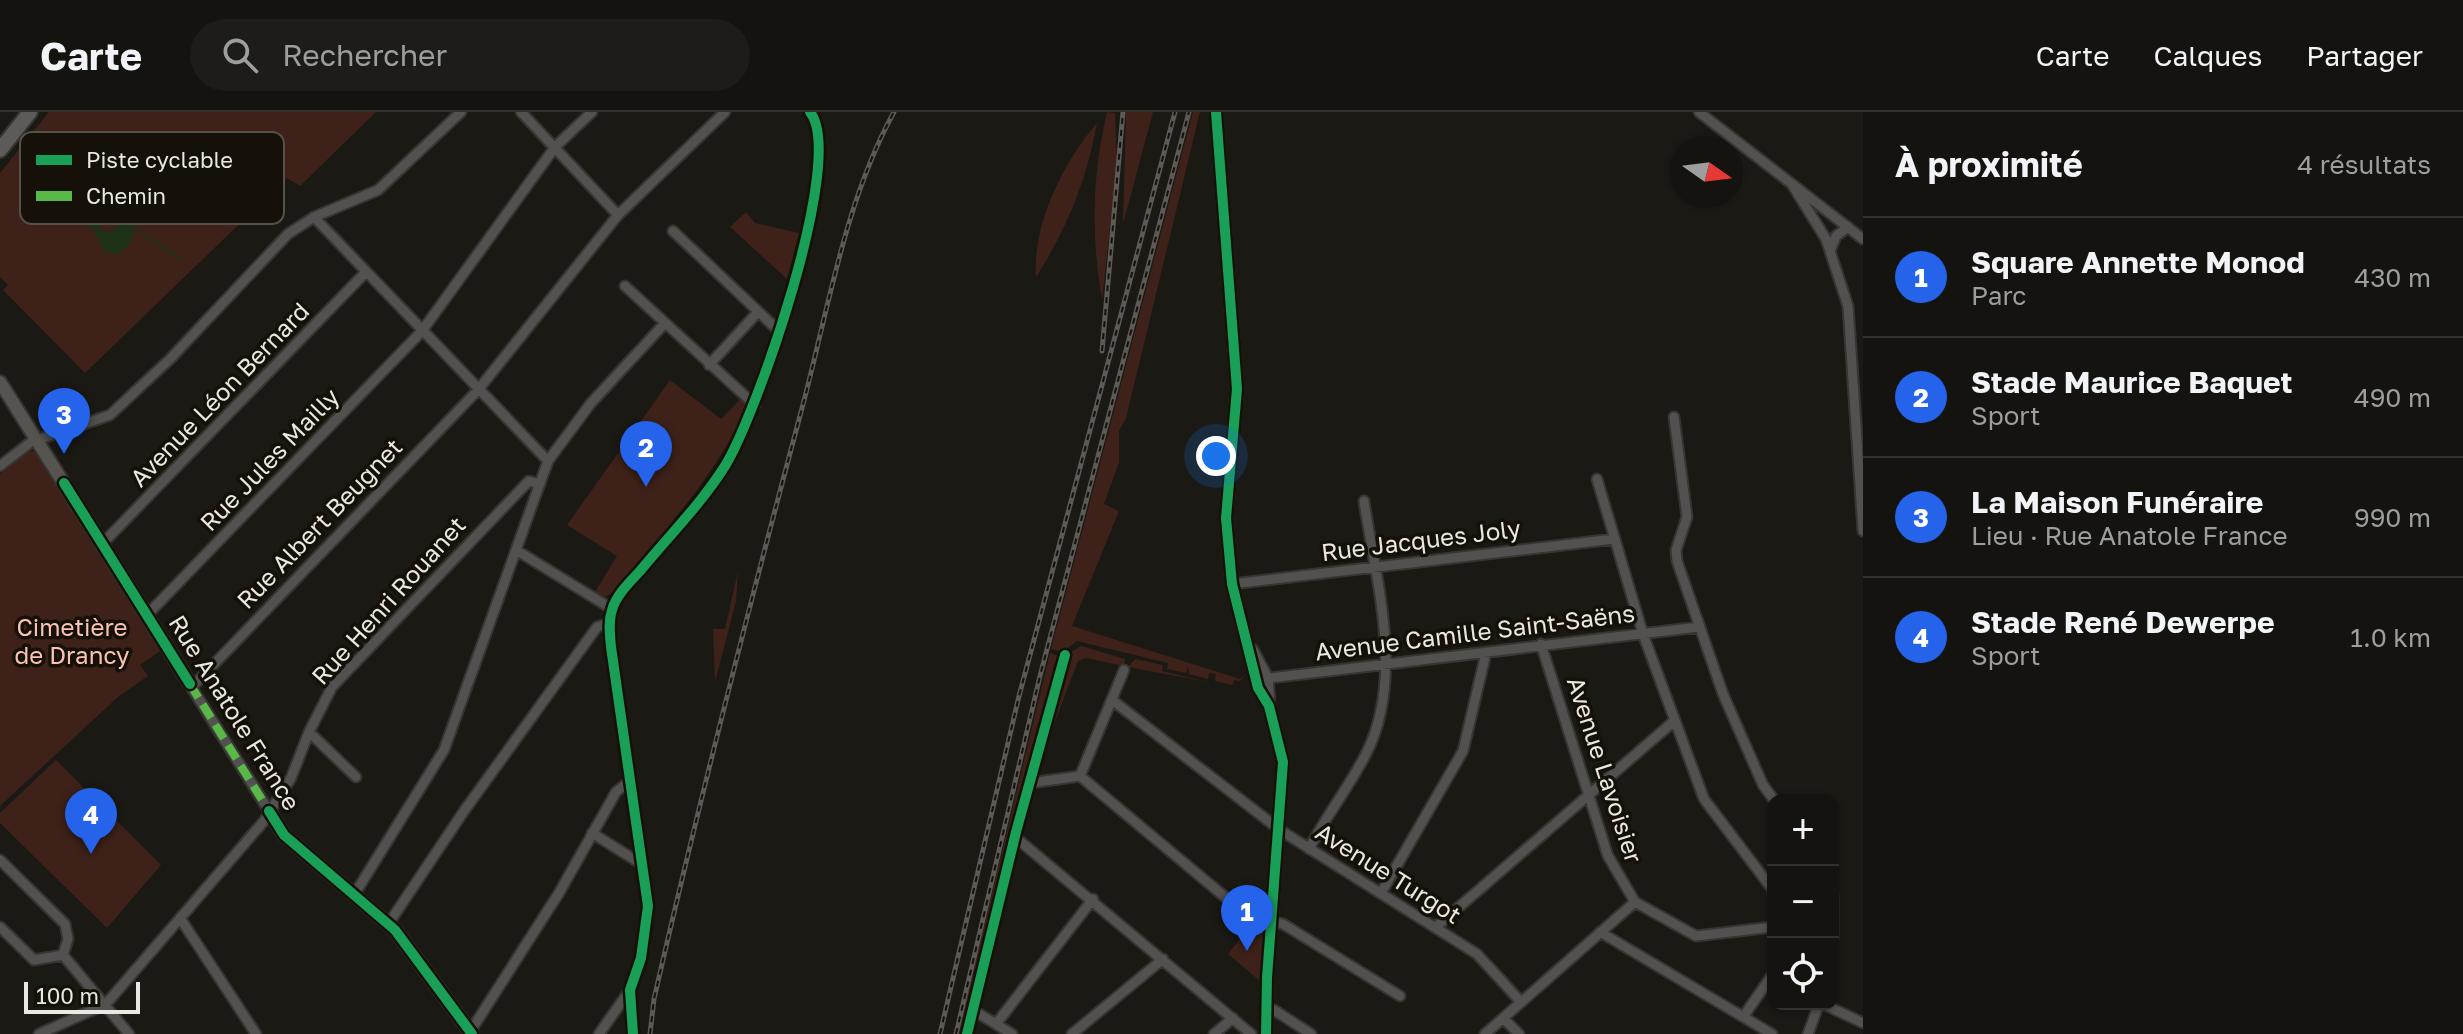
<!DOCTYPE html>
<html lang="fr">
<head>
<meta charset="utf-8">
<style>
	:root { --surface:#14130f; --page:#1d1c18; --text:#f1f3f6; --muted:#9d9e9e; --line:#33322f; --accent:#2563eb }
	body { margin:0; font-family:"Golos Text",sans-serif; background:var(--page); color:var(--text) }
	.controls { position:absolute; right:24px; bottom:24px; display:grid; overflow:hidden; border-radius:16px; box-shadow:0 2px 6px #0004 }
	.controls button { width:72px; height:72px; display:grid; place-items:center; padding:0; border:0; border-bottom:2px solid var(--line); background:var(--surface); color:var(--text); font:40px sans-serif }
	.compass { position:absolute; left:1671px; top:24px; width:72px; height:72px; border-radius:50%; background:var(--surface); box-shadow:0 2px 6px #0004; rotate:104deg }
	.scale { position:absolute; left:24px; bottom:20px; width:116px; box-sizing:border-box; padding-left:8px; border:4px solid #eae8e1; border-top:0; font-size:22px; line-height:28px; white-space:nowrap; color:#eae8e1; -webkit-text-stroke:6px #151108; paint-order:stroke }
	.you { position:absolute; left:1216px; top:344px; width:28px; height:28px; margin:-20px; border:6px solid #fff; border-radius:50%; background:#1a73e8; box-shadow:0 0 0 12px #1a73e833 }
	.badge { display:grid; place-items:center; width:52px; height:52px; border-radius:50%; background:var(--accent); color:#fff; font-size:26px; font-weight:700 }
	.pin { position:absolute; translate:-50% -66px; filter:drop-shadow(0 2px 4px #0008) }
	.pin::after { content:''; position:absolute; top:42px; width:28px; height:24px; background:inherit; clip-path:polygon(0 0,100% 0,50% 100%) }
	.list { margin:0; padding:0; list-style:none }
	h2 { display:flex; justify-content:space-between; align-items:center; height:104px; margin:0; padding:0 32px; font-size:34px }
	h2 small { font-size:26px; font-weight:400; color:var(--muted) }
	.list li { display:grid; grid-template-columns:52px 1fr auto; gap:24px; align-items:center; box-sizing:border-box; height:120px; padding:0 32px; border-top:2px solid var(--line) }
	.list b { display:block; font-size:30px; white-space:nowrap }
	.list p { margin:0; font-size:26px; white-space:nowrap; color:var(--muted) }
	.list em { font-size:26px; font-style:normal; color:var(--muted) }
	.icon { flex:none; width:44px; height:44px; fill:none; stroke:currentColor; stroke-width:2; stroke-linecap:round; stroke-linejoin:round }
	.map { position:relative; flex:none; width:1863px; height:922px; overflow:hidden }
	header { display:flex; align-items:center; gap:48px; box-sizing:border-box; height:112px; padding:0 40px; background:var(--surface); border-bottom:2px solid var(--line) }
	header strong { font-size:38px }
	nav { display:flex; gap:44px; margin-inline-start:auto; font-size:28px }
	.search { width:560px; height:72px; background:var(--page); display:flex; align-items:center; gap:20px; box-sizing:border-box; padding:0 28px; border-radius:44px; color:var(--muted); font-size:30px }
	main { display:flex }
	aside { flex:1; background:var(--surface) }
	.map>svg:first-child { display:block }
	.green { fill:#3e2219 }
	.water { fill:#1d3219 }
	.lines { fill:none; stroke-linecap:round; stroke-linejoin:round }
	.stream { stroke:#1d3219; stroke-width:2 }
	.minor-casing { stroke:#373532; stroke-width:13 }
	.tertiary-casing { stroke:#373532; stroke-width:15 }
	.secondary-casing { stroke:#373532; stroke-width:16 }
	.primary-casing { stroke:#373532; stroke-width:18 }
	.minor { stroke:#525150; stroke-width:9 }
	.tertiary { stroke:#525150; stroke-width:11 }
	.secondary { stroke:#565450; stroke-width:12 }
	.primary { stroke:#5d5b59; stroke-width:14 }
	.rail-casing { stroke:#5c5a57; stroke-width:5 }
	.rail { stroke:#151108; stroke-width:2; stroke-dasharray:6; stroke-linecap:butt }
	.quiet { stroke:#58b947; stroke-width:8; stroke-dasharray:16 8; stroke-linecap:butt }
	.cycleway-casing { stroke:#151108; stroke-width:15 }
	.cycleway { stroke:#1a9f57; stroke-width:10 }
	.labels { text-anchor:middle; stroke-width:7; stroke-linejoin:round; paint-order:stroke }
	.street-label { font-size:24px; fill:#eae8e1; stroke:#151108 }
	.park-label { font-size:24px; fill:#fcc3b3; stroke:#151108 }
	.key { fill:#151108; stroke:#555249; stroke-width:2 }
	.key-label { font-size:22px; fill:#eae8e1 }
</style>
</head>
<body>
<header>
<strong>Carte</strong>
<div class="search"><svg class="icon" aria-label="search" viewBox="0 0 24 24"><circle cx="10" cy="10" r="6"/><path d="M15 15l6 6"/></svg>Rechercher</div>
<nav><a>Carte</a><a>Calques</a><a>Partager</a></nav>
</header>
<main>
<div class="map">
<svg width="1863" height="922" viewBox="0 0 1863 922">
	<rect width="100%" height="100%" fill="#1b1914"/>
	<path class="green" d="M49,0H376L300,74L287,66L85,261L3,178L8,173L0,165V61Z
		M1107,0L1115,1L1117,52L1102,188C1091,125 1092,62 1107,0Z
		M1126,0H1153L1123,112Z
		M1193,0H1200L1126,306L1119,319V350L1104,392L1119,399L1072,514L1240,567L1245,563L1240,569L1234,568L1233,573L1215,569L1216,562L1209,561L1208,567L1189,562L1188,555L1186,561L1167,557L1168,551L1077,529L1062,540L1051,537Z
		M1097,11C1087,67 1067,117 1036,165C1032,113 1064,49 1097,11Z
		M746,100L755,111L799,121L787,167L730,115Z
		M670,268L721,307L741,287L747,295C715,366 661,421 614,481L604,485L595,480L617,444L567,413Z
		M30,339L37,340L160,539L140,553L148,564L118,585L0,694V362Z
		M738,459L736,489L715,570L713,517H725Z
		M1081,534L1125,547L1124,554L1086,546L1078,549L1036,659L1068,542Z
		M1050,541L1062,545L963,922H958Z
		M1135,547L1163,553L1162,559L1208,570L1128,555Z
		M56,648L161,753L107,816L0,711V701Z
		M1251,813L1265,826L1260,869L1228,842Z"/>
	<path class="water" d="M93,59L101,63L95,101L103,120L113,119L131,101L137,103L131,130L118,142L104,140L96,121L75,103L72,94L85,65Z"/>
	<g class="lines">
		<path class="stream" d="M135,117L183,148"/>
		<defs>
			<path id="minor" d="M521,0L618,103
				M1699,0L1863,127
				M1793,74L1826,127L1848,194L1863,419
				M314,105L548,349
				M673,119L780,220
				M1831,137L1836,124L1848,115
				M625,174L755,293
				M709,253L758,200
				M1674,305L1687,405L1676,438L1677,449L1723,582L1763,673L1774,688
				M0,354L31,330L110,303L170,247L288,122L314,105L378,78L461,0
				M1597,367L1643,522L1704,687L1773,778
				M102,432L365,161
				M516,438L612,497
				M1232,472L1614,427
				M147,503L422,219L555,35L592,0
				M1541,532L1608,744L1635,790L1696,824L1773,815
				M1262,567L1699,515
				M190,573L269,699
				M192,575L478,278L618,103L725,0
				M1112,588L1280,718L1477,842L1521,890
				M309,620L356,665
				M1080,664L1261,815L1271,817
				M1080,664L1124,558
				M1030,671L1080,664
				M592,721L643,753
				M1015,725L1251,922
				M1309,737C1326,704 1349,675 1366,642C1405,565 1376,470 1364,389
				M0,748L65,812L68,827L63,843
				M1381,781L1463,639L1486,541
				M354,783L444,638L548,349L591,291L665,211
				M1833,784V826
				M180,806L256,922
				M1271,809L1283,812L1400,884
				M389,811L464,699L597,515L610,511
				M0,815L34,848L63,843
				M1436,815L1673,610
				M1600,820L1772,922
				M63,843L129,922
				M1823,892L1863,911
				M973,898L1012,922
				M1266,898H1274L1311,922
				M1743,905L1773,862
				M1503,906L1519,922
				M996,912L1093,787
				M470,920L559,781L616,680L631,668
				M39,922L106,892L264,709L291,666L309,620L332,575L525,373L529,369L540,372
				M599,922L630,878
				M633,922L630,878L641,846L648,794L611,535C610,523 608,510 612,498C616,483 630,470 640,459C668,425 701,392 725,354C756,304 847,46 810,0
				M1072,922L1163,847
				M1214,922L1233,906
				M1485,922L1635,790
				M1808,922L1819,892"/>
			<path id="tertiary" d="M1216,0L1237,277L1226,406L1232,472L1258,576L1269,594L1283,650L1267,866L1266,922
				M1252,538L1267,566L1269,593"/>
			<path id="secondary" d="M0,270L190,572
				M269,699L284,723L395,818L472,922"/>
			<path id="primary" d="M0,38L30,0"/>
		</defs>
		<use href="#minor" class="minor-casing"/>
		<use href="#tertiary" class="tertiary-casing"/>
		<use href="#secondary" class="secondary-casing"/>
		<use href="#primary" class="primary-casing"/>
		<use href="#minor" class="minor"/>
		<use href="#tertiary" class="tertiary"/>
		<use href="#secondary" class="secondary"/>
		<use href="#primary" class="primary"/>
		<defs>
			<path id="rail" d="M1102,239L1123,0
				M650,922L654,887C699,690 749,495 801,300C828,200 844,91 894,0
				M940,922L1019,584L1175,0
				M956,922L1040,564L1189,0"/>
		</defs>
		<use href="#rail" class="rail-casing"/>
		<use href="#rail" class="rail"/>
		<path class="quiet" d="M190,572L269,699"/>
		<defs>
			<path id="cycleway" d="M1216,0L1237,277L1226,406L1232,472L1258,576L1269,594L1283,650L1267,866L1266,922
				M64,371L190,572
				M269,699L284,723L395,818L472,922
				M633,922L630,878L641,846L648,794L611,535C610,523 608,510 612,498C616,483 630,470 640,459C668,425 701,392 725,354C756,304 847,46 810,0
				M967,922L1016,720L1065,543"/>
		</defs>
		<use href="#cycleway" class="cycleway-casing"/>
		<use href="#cycleway" class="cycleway"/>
	</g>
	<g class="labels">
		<g class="street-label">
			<text transform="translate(220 283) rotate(-46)" y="8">Avenue Léon Bernard</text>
			<text transform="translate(270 348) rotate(-46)" y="8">Rue Jules Mailly</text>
			<text transform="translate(320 412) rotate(-46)" y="8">Rue Albert Beugnet</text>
			<text transform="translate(1421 429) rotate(-7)" y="8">Rue Jacques Joly</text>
			<text transform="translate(389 489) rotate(-48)" y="8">Rue Henri Rouanet</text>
			<text transform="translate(1475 521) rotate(-7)" y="8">Avenue Camille Saint-Saëns</text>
			<text transform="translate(234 601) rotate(58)" y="8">Rue Anatole France</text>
			<text transform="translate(1604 658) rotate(72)" y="8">Avenue Lavoisier</text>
			<text transform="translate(1388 762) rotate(32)" y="8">Avenue Turgot</text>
		</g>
		<g class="park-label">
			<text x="72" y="524">Cimetière<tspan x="72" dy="28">de Drancy</tspan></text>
		</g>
	</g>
	<rect x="20" y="20" width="264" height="92" rx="12" class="key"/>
	<rect x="36" y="43" width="36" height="10" fill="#1a9f57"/>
	<rect x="36" y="79" width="36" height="10" fill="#58b947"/>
	<g class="key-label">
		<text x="86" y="56">Piste cyclable</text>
		<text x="86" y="92">Chemin</text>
	</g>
</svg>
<div class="controls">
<button>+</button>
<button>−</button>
<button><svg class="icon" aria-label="locate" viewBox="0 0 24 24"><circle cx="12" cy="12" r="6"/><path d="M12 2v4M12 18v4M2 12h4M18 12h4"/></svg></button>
</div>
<svg class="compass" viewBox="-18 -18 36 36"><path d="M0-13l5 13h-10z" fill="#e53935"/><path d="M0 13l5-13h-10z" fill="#9d9e9e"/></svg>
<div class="scale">100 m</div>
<div class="you"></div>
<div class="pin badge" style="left:1247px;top:839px">1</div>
<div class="pin badge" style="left:646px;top:375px">2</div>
<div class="pin badge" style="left:64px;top:342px">3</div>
<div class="pin badge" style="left:91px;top:742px">4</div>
</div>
<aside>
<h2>À proximité<small>4 résultats</small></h2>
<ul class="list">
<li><span class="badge">1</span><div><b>Square Annette Monod</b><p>Parc</p></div><em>430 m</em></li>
<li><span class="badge">2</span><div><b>Stade Maurice Baquet</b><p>Sport</p></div><em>490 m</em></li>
<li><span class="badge">3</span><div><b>La Maison Funéraire</b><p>Lieu · Rue Anatole France</p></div><em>990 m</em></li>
<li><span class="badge">4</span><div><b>Stade René Dewerpe</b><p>Sport</p></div><em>1.0 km</em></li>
</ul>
</aside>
</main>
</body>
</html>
